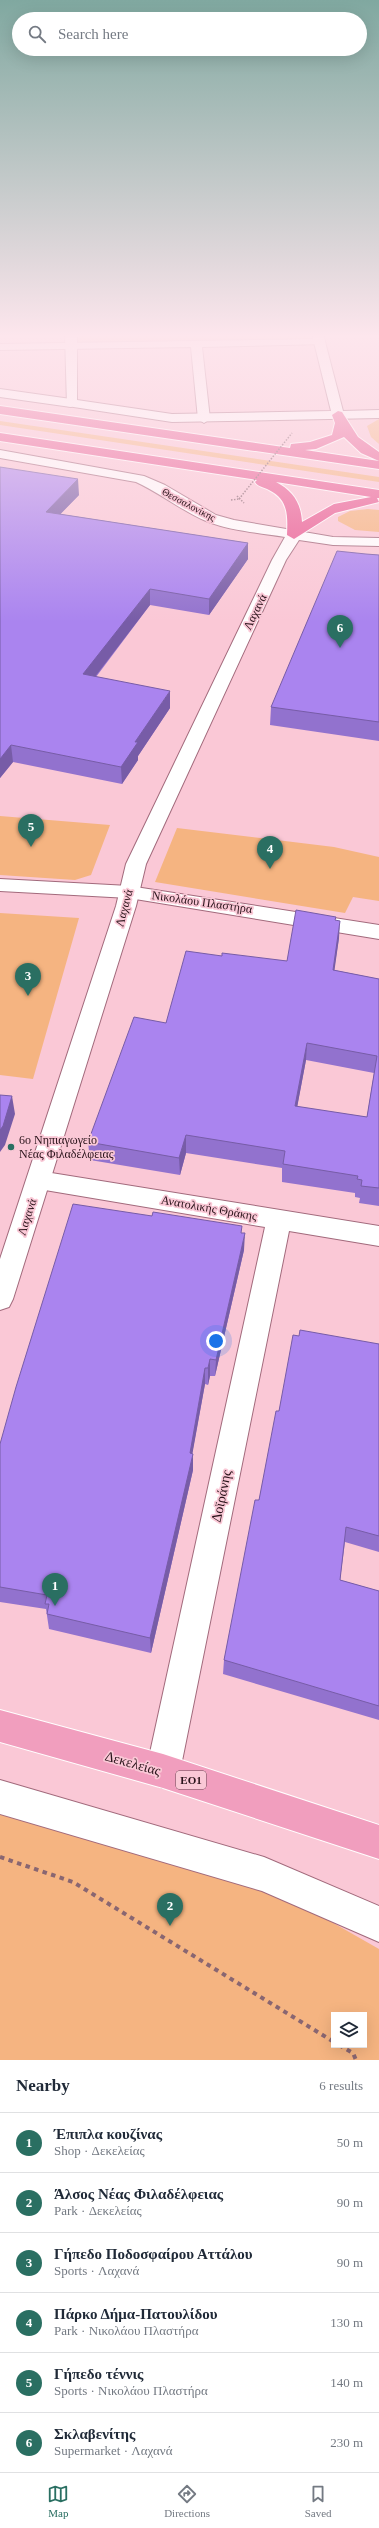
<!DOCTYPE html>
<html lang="en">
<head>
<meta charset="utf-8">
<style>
	:root { --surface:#fff; --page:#f2f2f3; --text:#1f2937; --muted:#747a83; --line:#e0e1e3; --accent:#2a6f62 }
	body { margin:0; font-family:Georgia,serif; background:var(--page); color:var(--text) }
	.controls { position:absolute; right:12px; bottom:12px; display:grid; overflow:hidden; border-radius:0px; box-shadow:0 4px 16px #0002 }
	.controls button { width:36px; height:36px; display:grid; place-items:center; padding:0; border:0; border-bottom:1px solid var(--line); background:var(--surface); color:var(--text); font:20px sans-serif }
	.you { position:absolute; left:216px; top:1341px; width:14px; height:14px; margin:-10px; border:3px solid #fff; border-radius:50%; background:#1a73e8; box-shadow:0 0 0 6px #1a73e833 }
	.badge { display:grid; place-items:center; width:26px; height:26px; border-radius:50%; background:var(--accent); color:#fff; font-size:13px; font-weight:700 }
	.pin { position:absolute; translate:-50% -33px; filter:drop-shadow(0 1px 2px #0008) }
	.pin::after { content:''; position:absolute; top:21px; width:14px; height:12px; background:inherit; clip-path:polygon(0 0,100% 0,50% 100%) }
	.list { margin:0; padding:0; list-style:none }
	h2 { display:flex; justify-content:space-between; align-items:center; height:52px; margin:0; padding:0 16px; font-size:17px }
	h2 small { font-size:13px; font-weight:400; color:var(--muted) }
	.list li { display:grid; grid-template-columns:26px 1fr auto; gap:12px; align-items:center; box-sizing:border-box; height:60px; padding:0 16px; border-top:1px solid var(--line) }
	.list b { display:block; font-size:15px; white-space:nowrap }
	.list p { margin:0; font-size:13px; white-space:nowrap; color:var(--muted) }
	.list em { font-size:13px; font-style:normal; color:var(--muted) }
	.icon { flex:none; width:22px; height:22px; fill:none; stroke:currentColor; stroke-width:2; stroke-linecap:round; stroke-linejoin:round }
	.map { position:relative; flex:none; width:379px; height:2060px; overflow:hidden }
	.search { position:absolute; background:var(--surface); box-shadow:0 4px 16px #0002; left:12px; right:12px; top:12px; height:44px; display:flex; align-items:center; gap:10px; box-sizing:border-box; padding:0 14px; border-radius:22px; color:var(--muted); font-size:15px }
	.sheet { height:412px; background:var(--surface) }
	nav { display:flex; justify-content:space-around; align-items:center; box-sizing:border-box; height:56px; border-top:1px solid var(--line); background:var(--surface); font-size:11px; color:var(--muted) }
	nav a { display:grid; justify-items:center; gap:2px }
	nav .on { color:var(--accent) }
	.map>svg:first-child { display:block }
	.green { fill:#f5b481; fill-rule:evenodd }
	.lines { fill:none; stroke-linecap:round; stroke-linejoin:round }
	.pedestrian-casing { stroke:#a26a7c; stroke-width:2 }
	.minor-casing { stroke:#a26a7c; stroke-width:2 }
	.tertiary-casing { stroke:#a26a7c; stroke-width:2 }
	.primary-casing { stroke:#fff; stroke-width:2 }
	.motorway-casing { stroke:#fff; stroke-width:2 }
	.path-far1 { stroke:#896671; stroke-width:1.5; stroke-dasharray:1.5 1.5; stroke-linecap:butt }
	.path { stroke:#896671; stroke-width:4; stroke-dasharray:4.5 4.5; stroke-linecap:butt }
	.pedestrian { fill:#fff; fill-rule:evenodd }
	.minor { fill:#fff; fill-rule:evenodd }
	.tertiary { fill:#fff; fill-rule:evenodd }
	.primary { fill:#f19ebe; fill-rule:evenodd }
	.motorway { fill:#e85d93; fill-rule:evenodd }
	.path-bridge { stroke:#896671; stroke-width:1.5; stroke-dasharray:1.5 1.5; stroke-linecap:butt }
	.wall { fill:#9272ce; fill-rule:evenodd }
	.shaded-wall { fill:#775ca7 }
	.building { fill:#aa84ef; stroke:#775ca7; fill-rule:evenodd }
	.poi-dot { fill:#2a6f62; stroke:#fac8d6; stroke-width:1.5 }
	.labels { text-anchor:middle; stroke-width:3.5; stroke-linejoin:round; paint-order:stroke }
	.far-street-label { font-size:10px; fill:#29131a; stroke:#fac8d6 }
	.shield { fill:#fac8d6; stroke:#684952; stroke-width:1 }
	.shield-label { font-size:11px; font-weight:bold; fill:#29131a }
	.street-label { font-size:12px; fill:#29131a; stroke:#fac8d6 }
	.poi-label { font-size:12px; fill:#29131a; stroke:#fac8d6; text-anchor:start }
	.near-street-label { font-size:14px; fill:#29131a; stroke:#fac8d6 }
</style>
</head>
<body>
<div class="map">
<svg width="379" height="2060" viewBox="0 0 379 2060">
	<rect width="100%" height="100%" fill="#fac8d6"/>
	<path class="green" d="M79,334H309L310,339L78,345Z
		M379,419V444L371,437L367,426Z
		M0,421L379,477V482L0,425Z
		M368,509L379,510V532L355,530L338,521V517L350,511Z
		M0,816L110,825L91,875L75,880L0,875Z
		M177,828L334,847L379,857V901L353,897L345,913L155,882Z
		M0,913L79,918L33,1079L0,1075Z
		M0,1812L214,1873L300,1904L379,1949V2060H0ZM334,2015H364V2045H334Z"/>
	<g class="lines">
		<defs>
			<path id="pedestrian" d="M0,1780L264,1857L379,1906V1942L262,1891L0,1814Z"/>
			<path id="minor" d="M321,339L325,340V344L202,347L210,419L204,423L198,419L191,347L0,350V344Z
				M0,389L71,399L77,403L71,407L0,397Z
				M0,879L129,886L379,925V939L129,898L0,891Z
				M39,1171L379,1226V1246L289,1231L180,1771L175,1783L163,1788L151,1783L146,1771L265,1227L39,1189L30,1187L27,1180L30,1173Z"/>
			<path id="tertiary" d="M65,334H77V400L172,414L331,411L312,334H323L343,411L379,410V418L172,422L67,406Z
				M0,450L144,476L165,485L216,515L234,520L333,537L379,538V546L333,545L299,540L286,560L146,864L136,906L13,1299L9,1307L0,1310V1259L116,906L126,864L272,560L285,537C260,533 231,531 206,521C182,511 160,493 136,482L0,458Z"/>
			<path id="primary" d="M0,1710L163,1754L379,1825V1859L163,1788L0,1742Z"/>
			<path id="motorway" d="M0,406L290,448L291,444L310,442L332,435L335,423L332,415L338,411L342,412L358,437L379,452V461L361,453L344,437L316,449L305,450L379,461V469L0,414Z
				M0,433L379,490V498H377L379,502L335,513L294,539L287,535C288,515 288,499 269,490C264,487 258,487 255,482L257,480L0,441ZM276,482L371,497L334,504L302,522C301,503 293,491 276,482Z"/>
		</defs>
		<use href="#pedestrian" class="pedestrian-casing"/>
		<use href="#minor" class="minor-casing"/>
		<use href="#tertiary" class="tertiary-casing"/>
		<use href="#primary" class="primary-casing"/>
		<use href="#motorway" class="motorway-casing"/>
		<path class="path-far1" d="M237,496L244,503
			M231,500L239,499"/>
		<path class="path" d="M0,1857L73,1882L334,2042
			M339,2045L353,2053L356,2060"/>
		<use href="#pedestrian" class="pedestrian"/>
		<use href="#minor" class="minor"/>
		<use href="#tertiary" class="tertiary"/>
		<use href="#primary" class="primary"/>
		<use href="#motorway" class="motorway"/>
		<path class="path-bridge" d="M239,499L292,433"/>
	</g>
	<path class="wall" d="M0,467L79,495L60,514L248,543V559L209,615L150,605L96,677L170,708L138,756V760L122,784L13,762L0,778Z
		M366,554L379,555V741L270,725L271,707Z
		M336,920L339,938L334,970L379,979V1206L359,1203L360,1198L355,1197V1193L282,1182V1168L186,1153L180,1175L90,1160L88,1142L166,1023L222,956L287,961ZM306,1060L374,1073L367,1117L297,1107Z
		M242,1233L244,1250L215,1376H210L208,1385L205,1384L192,1454L193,1470L151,1653L49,1629L46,1609L0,1602V1444Z
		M299,1336L379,1344V1552L345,1542L340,1580L379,1591V1720L223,1674L224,1660L259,1500L279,1411Z"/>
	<path class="shaded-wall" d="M78,479L79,495L47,528L46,512Z
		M248,543V559L209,615V599Z
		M150,589V605L84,691L83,674Z
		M170,691V708L138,756V760L122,784L121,767L135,742Z
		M11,745L13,762L0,778V759Z
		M340,921L339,938L332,988L333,970Z
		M307,1043L306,1060L294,1124L295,1106Z
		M12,1096L15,1114L5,1145L0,1152V1130Z
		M186,1135V1153L180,1175L179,1158Z
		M245,1233L244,1250L215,1376L216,1360Z
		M210,1359V1376L208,1385V1368Z
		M205,1368V1384L190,1467L193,1454V1470L151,1653L150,1638L190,1453Z"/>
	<path class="building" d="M0,467L78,479L46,512L248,543L209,599L150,589L83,674L170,691L135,742H138L121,767L11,745L0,759Z
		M337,551L366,554L379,555V722L271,707Z
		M296,910L336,917L335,920L340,921L333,970L379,979V1188L361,1186L362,1180L357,1179L358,1176L283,1164L285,1151L186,1135L179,1158L88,1142L134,1017L166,1023L186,951L222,956V953L287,961ZM307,1043L377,1056L367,1117L295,1106Z
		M0,1095L12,1096L3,1126L0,1130Z
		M73,1204L152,1216L153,1212L242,1226L241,1233H245L216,1360L210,1359L208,1368H205L190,1453L193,1454L150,1638L47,1614L49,1604H45L47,1595L0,1587V1444L16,1387Z
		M300,1330L379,1344V1536L346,1527L340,1580L379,1591V1706L224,1660L255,1500H259L276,1411H279L293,1335L299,1336Z"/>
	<linearGradient id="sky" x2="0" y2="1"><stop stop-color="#80a8a0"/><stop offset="0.54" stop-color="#fde6ed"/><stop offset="1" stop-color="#fde6ed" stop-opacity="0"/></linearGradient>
	<rect width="379" height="622" fill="url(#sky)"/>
	<circle class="poi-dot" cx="11" cy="1147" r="4"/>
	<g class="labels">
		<g class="far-street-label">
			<text transform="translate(189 504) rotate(28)" y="4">Θεσσαλονίκης</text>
		</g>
		<rect class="shield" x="176" y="1771" width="30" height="18" rx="3"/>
		<g class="shield-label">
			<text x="191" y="1784">ΕΟ1</text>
		</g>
		<g class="street-label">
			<text transform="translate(255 612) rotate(-64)" y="4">Λαχανά</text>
			<text transform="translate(202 902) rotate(8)" y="4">Νικολάου Πλαστήρα</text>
			<text transform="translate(124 908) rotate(-75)" y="4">Λαχανά</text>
			<text transform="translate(209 1208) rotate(10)" y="4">Ανατολικής Θράκης</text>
			<text transform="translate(27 1217) rotate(-72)" y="4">Λαχανά</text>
		</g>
		<g class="poi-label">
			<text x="19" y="1144">6ο Νηπιαγωγείο<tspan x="19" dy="14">Νέας Φιλαδέλφειας</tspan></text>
		</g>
		<g class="near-street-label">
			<text transform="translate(221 1496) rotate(-78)" y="5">Δοϊράνης</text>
			<text transform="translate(133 1763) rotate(16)" y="5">Δεκελείας</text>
		</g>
	</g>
</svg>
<div class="controls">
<button><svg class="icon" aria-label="layers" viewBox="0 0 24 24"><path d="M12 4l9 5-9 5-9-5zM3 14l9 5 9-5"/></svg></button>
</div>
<div class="you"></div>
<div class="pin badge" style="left:55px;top:1606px">1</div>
<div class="pin badge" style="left:170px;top:1926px">2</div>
<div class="pin badge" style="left:28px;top:996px">3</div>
<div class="pin badge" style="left:270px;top:869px">4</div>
<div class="pin badge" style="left:31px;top:847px">5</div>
<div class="pin badge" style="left:340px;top:648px">6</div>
<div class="search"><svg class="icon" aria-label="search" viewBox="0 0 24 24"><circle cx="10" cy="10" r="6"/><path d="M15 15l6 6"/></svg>Search here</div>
</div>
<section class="sheet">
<h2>Nearby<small>6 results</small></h2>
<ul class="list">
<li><span class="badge">1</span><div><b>Έπιπλα κουζίνας</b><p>Shop · Δεκελείας</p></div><em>50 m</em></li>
<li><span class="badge">2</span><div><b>Άλσος Νέας Φιλαδέλφειας</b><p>Park · Δεκελείας</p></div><em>90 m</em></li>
<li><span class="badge">3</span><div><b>Γήπεδο Ποδοσφαίρου Αττάλου</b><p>Sports · Λαχανά</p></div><em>90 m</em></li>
<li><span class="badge">4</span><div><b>Πάρκο Δήμα-Πατουλίδου</b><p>Park · Νικολάου Πλαστήρα</p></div><em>130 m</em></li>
<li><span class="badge">5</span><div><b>Γήπεδο τέννις</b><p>Sports · Νικολάου Πλαστήρα</p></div><em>140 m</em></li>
<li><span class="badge">6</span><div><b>Σκλαβενίτης</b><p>Supermarket · Λαχανά</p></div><em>230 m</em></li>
</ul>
</section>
<nav>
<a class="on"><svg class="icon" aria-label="map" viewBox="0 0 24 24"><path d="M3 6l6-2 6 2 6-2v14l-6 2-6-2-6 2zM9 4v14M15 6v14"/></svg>Map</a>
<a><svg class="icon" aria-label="directions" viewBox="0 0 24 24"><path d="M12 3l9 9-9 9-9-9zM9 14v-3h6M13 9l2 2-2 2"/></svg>Directions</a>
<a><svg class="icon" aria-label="saved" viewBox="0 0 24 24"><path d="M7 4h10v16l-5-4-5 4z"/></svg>Saved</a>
</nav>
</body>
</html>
